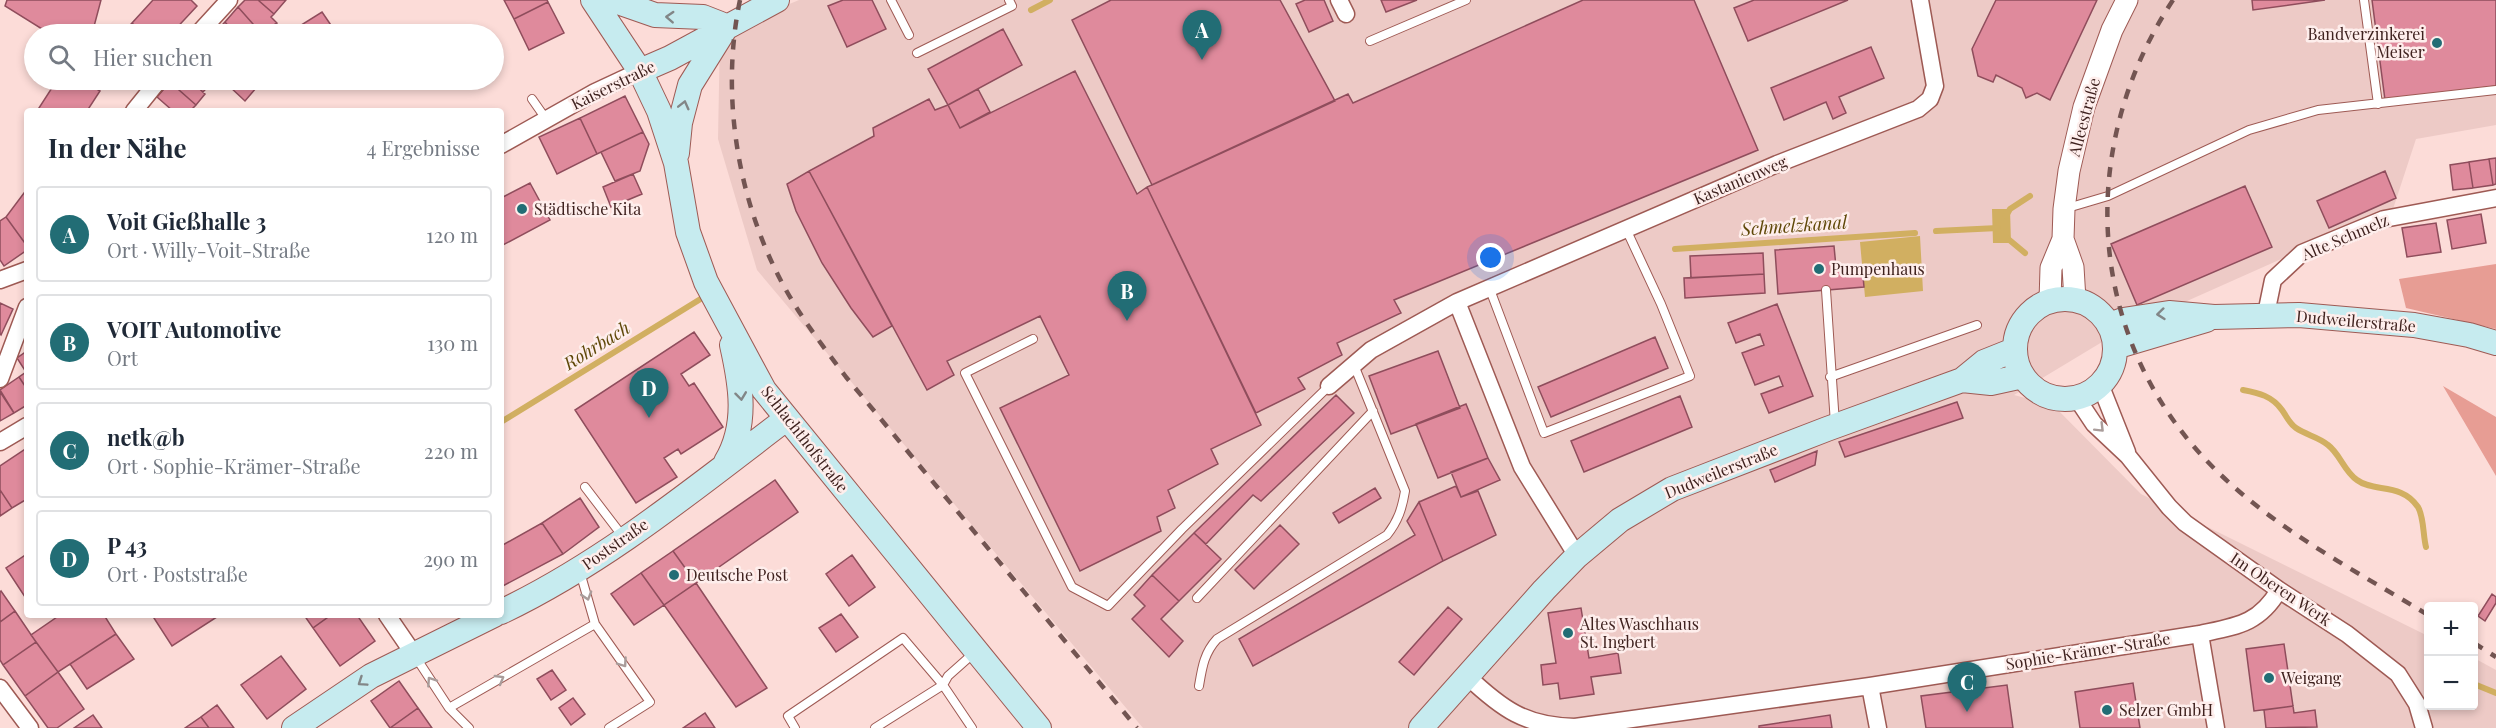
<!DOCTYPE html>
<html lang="de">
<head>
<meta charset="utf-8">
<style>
	:root { --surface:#fff; --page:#f6f6f7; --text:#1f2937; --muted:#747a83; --line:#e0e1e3; --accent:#226d75 }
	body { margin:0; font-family:"Playfair Display",serif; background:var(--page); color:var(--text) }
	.controls { position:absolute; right:18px; bottom:18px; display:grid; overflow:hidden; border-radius:6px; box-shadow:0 3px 9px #0003 }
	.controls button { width:54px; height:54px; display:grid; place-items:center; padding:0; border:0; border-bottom:2px solid var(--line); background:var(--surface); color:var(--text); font:30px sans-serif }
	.you { position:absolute; left:1491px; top:258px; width:21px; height:21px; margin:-15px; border:4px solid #fff; border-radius:50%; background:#1a73e8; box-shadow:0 0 0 9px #1a73e833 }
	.badge { display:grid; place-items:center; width:39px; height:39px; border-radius:50%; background:var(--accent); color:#fff; font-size:20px; font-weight:700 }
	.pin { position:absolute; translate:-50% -50px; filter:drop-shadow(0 2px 3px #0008) }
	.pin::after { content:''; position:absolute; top:32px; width:21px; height:18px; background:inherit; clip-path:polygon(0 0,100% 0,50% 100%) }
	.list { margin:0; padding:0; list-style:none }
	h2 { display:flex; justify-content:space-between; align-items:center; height:78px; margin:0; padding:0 24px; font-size:26px }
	h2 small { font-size:20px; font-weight:400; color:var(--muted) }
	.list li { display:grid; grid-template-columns:39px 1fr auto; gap:18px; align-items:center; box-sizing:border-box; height:96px; margin:0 12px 12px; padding:0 12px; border:2px solid var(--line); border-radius:6px }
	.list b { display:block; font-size:22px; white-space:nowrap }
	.list p { margin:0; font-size:20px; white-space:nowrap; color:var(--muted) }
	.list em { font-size:20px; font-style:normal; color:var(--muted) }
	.icon { flex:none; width:33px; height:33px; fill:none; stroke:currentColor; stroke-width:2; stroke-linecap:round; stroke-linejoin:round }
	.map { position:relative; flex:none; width:2496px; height:728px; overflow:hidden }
	.search { position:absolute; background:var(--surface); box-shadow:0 3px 9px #0003; left:24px; top:24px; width:480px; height:66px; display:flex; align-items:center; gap:15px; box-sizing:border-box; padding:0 21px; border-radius:33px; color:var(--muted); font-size:22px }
	.panel { position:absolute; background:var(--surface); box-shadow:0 3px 9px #0003; left:24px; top:108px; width:480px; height:510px; border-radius:6px }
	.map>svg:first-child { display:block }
	.built { fill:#edcac6 }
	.green { fill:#e79d94 }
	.water { fill:#d1af61 }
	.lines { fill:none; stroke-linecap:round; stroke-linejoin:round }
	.stream { stroke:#d1af61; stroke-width:6 }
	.building { fill:#df8a9c; stroke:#8f4d5c; stroke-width:1.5 }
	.service-casing { stroke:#9e5a54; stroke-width:10 }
	.minor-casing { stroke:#9e5a54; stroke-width:19 }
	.tertiary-casing { stroke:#9e5a54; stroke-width:23 }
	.secondary-casing { stroke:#9e5a54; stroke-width:26 }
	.service { stroke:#fff; stroke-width:8 }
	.minor { stroke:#fff; stroke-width:16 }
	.tertiary { stroke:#fff; stroke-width:21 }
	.secondary { stroke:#c6ebef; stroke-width:24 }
	.rail { stroke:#735552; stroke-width:4.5; stroke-dasharray:10 10; stroke-linecap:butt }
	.oneway { stroke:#828687 }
	.oneway2 { stroke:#a99c9a }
	.poi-dot { fill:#226d75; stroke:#feeeec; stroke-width:2 }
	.labels { text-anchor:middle; stroke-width:5; stroke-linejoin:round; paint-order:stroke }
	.poi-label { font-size:16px; fill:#3f221f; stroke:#feeeec; text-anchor:start }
	.street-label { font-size:16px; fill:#3f221f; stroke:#feeeec }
	.water-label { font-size:18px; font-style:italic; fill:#5f4808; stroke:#feeeec }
</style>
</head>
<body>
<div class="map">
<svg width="2496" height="728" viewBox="0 0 2496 728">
	<rect width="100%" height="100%" fill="#fcdcd8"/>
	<path class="built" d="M799,0H2496V125L2416,139L2393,209L2122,330L2014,395L2053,405L2141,494L2428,636V706H2474V658L2496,670V728H1143L757,270L718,139L720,33Z"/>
	<path class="green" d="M2496,264V329L2406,308L2399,279Z
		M2443,386L2496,417V476Z"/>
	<path class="water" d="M1992,209H2010L2011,243H1993Z
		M1920,236L1923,291L1865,297L1860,242Z"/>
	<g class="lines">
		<path class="stream" d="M1031,10L1050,0
			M2006,216L2010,209L2030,196
			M1936,231L1998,228
			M2007,238L2025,253
			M1675,249L1915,233
			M2243,390C2259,393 2272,396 2282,410C2287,417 2289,423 2296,428C2306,435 2319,437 2328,445C2340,454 2344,471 2357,480C2374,493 2401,482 2418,507C2424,517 2423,536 2426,547
			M501,422L707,295
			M2474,684L2496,693"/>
	</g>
	<path class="building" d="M7,0H101L92,34H50L5,6Z
		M153,0H191L197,6L171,34H144L132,23Z
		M245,0H258L274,14L271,17L277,23L261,33L238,7Z
		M258,0H286L274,14Z
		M504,0H547L548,2L514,19Z
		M843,0H872L886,29L847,47L828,6Z
		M1111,0H1280L1335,101L1152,185L1072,20Z
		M1305,0H1324L1333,21L1309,32L1296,4Z
		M1381,0H1417L1386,12Z
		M1583,0H1694L1758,150L1394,300L1401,313L1337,343L1342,355L1298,378L1305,389L1256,413L1147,187L1348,94L1353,103Z
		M1754,0H1848L1748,41L1734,8Z
		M1996,0H2097L2050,100L2037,93L2026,98L2022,88L1996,75L1993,82L1978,76L1972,49Z
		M2252,0H2325L2253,10Z
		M2372,0H2496V86L2385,100Z
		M548,2L564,33L529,50L514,19Z
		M238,7L261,33L262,34H235L225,22Z
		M322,12L337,34H291L290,32Z
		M225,22L235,34H214Z
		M132,23L144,34H121Z
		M1003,29L1022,65L948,105L928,69Z
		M1871,47L1884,78L1839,97L1846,113L1833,119L1826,102L1784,120L1771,88Z
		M1075,71L1137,194L1147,187L1261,425L1211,449L1218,464L1168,490L1175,508L1157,517L1161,531L1080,571L1000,408L1069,375L1040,316L947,361L954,375L927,390L809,171L874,136L873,128L929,99L935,110L948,105L960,128Z
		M57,80H82L100,91L87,111H37Z
		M173,80H190L205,94L196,105L170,82Z
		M190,80H214L203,92Z
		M234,80H248L256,88L245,101L228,85Z
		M170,82L196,105L190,111H173L157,97Z
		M978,89L990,112L960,128L948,105Z
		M625,96L643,132L597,154L580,118Z
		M580,118L597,154L557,174L539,137Z
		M643,132L649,144L640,171L615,181L601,152Z
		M2496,158V184L2493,185L2489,159Z
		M2489,159L2493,185L2473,188L2469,162Z
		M2469,162L2473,188L2453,190L2450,165Z
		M809,171L892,326L873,337L851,308L822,263L796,211L787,184Z
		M2385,171L2396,198L2329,228L2317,201Z
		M633,174L642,194L611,207L603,187Z
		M530,183L550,220L501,246V198Z
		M2245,186L2272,247L2137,305L2111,244Z
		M27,189V246L6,217Z
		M2481,214L2486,243L2452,249L2447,220Z
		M6,217L27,246V250L4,266L0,260V221Z
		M2436,223L2441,252L2407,257L2402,228Z
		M1834,246L1836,267L1862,265L1864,287L1778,294L1775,250Z
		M1763,253L1764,274L1691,278L1690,256Z
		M1764,274L1765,293L1685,298L1684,278Z
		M0,303L13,309L1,335L0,334Z
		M1777,304L1813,396L1769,413L1761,394L1783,386L1779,376L1755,385L1742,353L1764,345L1760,334L1736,343L1728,323Z
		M694,332L710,355L681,374L689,386L694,383L723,427L681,454L678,449L664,458L677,477L636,503L575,410Z
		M1655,337L1668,368L1551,417L1538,387Z
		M27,351V389L19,377L26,372L17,358Z
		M1438,351L1460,408L1391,434L1369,376Z
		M19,377L27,389V405L14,413L0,390Z
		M0,392L14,413L0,421Z
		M1336,395L1354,413L1261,501L1253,495L1206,544L1194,533Z
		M1680,396L1692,427L1584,472L1571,441Z
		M1957,402L1963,418L1845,457L1839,442Z
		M1466,404L1488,458L1438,478L1416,424Z
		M27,448V499L12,508L0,490V466Z
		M1817,451L1815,465L1775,482L1770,470Z
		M1488,458L1500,480L1461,497L1451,472Z
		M775,480L798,512L696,583L673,551Z
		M1456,486L1461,497L1478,491L1496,535L1443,561L1419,502Z
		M1375,488L1381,498L1339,523L1333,513Z
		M0,490L12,508L0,516Z
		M580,498L599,527L563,554L542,523Z
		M1419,502L1443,561L1253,666L1239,639L1415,535L1407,521Z
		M542,523L563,554L501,587V546Z
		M1280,525L1299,544L1254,589L1235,570Z
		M1194,533L1221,559L1179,601L1152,575Z
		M673,551L696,583L664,605L641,573Z
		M27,554V600L6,568Z
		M852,555L875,587L849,606L826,574Z
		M641,573L664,605L634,625L611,594Z
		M1152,575L1179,601L1161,619L1183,641L1169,657L1132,619L1145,606L1134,595Z
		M696,583L767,688L736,707L664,605Z
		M1,591L15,611L0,622V592Z
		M2492,594L2496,597V603L2485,621L2478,616Z
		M1448,607L1462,619L1414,675L1399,662Z
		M1581,608L1589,658L1618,653L1621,673L1591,677L1594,694L1560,699L1558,683L1543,685L1541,665L1556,663L1548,613Z
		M15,611L36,642L3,665L0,660V622Z
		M841,614L858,637L836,652L819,628Z
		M60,615H104L116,634L58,672L31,635Z
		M152,615H220L172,646Z
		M304,615H331L313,628Z
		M331,615H357L375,641L340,666L313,628Z
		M116,634L134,659L87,689L70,664Z
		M36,642L58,672L25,696L3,665Z
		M2284,644L2293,706L2254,711L2246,649Z
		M281,656L306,689L267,719L241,685Z
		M552,670L566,690L551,700L537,679Z
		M58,672L84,709L57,728H48L25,696Z
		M399,681L418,708L390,728L371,701Z
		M2133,683L2140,728H2080L2075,692Z
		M2007,685L2013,728H1926L1921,696Z
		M573,698L585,714L571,725L559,708Z
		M217,705L234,728H209L201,717Z
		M2293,706L2294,713L2315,710L2317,727L2266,728L2264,710Z
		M418,708L432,728H389H390Z
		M705,713L715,728H683Z
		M93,715L102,728H74Z
		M1830,715L1832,728H1759V726Z
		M201,717L209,728H185Z"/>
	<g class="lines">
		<defs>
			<path id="service" d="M891,0L909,35
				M2364,0L2378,104
				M1370,41L1466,0
				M917,53L1012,6L1009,0
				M532,99L546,119
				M2064,209L2108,196L2249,130L2318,110L2496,90
				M1489,287L1544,433L1690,376L1661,304L1626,229
				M1826,290L1835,424
				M1033,339L965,373L1072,587L1108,606L1182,529L1329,386
				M1830,377L1977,325
				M585,487L624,538
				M580,572L595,624L650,702L609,728
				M1197,598L1373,411
				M415,656L449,708L469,728
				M1199,686C1202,668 1204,653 1217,639L1387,535C1398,521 1402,509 1405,491L1354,365
				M449,708L595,624
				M795,728L788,716L903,638L943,685L972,728
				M875,728L943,685L948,676L975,652"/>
			<path id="minor" d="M1339,0L1346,14
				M198,34L229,0
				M134,111L159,80
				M501,145L595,92L640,71
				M0,280L27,270
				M1457,302L1522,467L1577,556
				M2266,314L2273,280L2302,253L2384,219L2496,198
				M0,379L27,307
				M2100,384L2127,452
				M1329,386L1371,350L1457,302L1777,164L1918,109L1930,99L1935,86L1920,0
				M2076,397L2094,424L2128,456L2169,507L2185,523L2279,590L2347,634L2398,674L2417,704L2424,728
				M0,442L27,426
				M387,615L413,653
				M2200,634L2216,728
				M1467,676C1502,709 1525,726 1575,727L1870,686L2200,634C2237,626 2259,624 2279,590
				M1870,686L1878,728
				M0,688L30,728"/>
			<path id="tertiary" d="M2063,239L2073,267L2075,300
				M2050,301L2051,268L2063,239L2064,209L2069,171L2084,107L2112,30L2127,0"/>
			<path id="secondary" d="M593,0L640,71L659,111L676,163L688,232L706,282L764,390L1039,728
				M612,0L655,15L703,17L726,26
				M640,71L670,58L777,0
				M677,153L680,123L690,85L725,29
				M2015 349a50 50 0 1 1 100 0a50 50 0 1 1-100 0Z
				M2109,325L2123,320L2169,313L2214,317L2299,315L2414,325L2469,335L2496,343
				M2115,347L2206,320
				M1962,380L1991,383L2023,376
				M726,462C748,425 741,385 732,345
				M501,612C604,563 695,488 786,419
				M294,728L371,676L494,615
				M1421,728L1544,590L1577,556L1620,520L1672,489L1827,429L1962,380L1984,362L2014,350"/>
		</defs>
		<use href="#service" class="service-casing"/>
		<use href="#minor" class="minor-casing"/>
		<use href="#tertiary" class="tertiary-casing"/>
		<use href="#secondary" class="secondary-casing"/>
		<use href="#service" class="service"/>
		<use href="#minor" class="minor"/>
		<use href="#tertiary" class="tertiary"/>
		<use href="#secondary" class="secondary"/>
		<path class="rail" d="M740,0C721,91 736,192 778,275C796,311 821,344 846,377L1137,728
			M2173,0C2072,153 2087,349 2222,476C2282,533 2358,572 2428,615
			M2474,643L2496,657"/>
	</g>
	<defs><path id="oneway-chevron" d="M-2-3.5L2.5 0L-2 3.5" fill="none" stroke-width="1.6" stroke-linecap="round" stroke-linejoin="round" transform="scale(1.5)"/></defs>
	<g class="oneway">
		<use href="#oneway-chevron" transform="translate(670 17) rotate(-177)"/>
		<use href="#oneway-chevron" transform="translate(684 105) rotate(-76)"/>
		<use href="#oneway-chevron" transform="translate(2161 314) rotate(174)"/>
		<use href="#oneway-chevron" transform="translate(741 396) rotate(83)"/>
		<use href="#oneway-chevron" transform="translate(362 682) rotate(146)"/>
	</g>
	<g class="oneway2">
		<use href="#oneway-chevron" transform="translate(2100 428) rotate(45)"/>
		<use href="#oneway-chevron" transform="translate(587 596) rotate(73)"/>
		<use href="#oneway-chevron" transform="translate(623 663) rotate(55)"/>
		<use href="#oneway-chevron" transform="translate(500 679) rotate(-30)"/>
		<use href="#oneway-chevron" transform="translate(431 681) rotate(-124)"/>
	</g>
	<g class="poi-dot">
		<circle cx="2437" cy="43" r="6"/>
		<circle cx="522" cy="209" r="6"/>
		<circle cx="1819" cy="269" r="6"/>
		<circle cx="674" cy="575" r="6"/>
		<circle cx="1568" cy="633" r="6"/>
		<circle cx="2269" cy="678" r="6"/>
		<circle cx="2107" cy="710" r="6"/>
	</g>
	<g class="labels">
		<g class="poi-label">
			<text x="2425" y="40" text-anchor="end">Bandverzinkerei<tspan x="2425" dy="18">Meiser</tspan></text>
			<text x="534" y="215">Städtische Kita</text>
			<text x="1831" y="275">Pumpenhaus</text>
			<text x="686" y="581">Deutsche Post</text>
			<text x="1580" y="630">Altes Waschhaus<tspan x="1580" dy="18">St. Ingbert</tspan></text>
			<text x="2281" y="684">Weigang</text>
			<text x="2119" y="716">Selzer GmbH</text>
		</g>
		<g class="street-label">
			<text transform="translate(613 85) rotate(-26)" y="6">Kaiserstraße</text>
			<text transform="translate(2084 117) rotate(-75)" y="6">Alleestraße</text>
			<text transform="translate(1740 180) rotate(-23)" y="6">Kastanienweg</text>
			<text transform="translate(2345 237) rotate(-23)" y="6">Alte Schmelz</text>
			<text transform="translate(2356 321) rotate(5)" y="6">Dudweilerstraße</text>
			<text transform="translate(805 439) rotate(52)" y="6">Schlachthofstraße</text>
			<text transform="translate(1721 471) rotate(-22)" y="6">Dudweilerstraße</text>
			<text transform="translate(615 544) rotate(-35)" y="6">Poststraße</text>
			<text transform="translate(2281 589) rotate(34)" y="6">Im Oberen Werk</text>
			<text transform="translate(2088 651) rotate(-9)" y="6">Sophie-Krämer-Straße</text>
		</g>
		<g class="water-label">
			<text transform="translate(1794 226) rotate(-4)" y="6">Schmelzkanal</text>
			<text transform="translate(597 346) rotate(-32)" y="6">Rohrbach</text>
		</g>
	</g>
</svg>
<div class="controls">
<button>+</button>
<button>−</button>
</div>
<div class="you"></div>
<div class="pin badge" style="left:1202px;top:60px">A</div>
<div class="pin badge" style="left:1127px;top:321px">B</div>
<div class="pin badge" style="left:1967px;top:712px">C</div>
<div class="pin badge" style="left:649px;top:418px">D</div>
<div class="search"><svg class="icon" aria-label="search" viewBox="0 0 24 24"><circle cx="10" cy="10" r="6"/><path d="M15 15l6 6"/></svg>Hier suchen</div>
<section class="panel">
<h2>In der Nähe<small>4 Ergebnisse</small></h2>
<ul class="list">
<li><span class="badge">A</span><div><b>Voit Gießhalle 3</b><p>Ort · Willy-Voit-Straße</p></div><em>120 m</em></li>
<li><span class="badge">B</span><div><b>VOIT Automotive</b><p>Ort</p></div><em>130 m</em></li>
<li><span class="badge">C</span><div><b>netk@b</b><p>Ort · Sophie-Krämer-Straße</p></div><em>220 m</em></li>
<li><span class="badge">D</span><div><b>P 43</b><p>Ort · Poststraße</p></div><em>290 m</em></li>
</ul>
</section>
</div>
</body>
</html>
